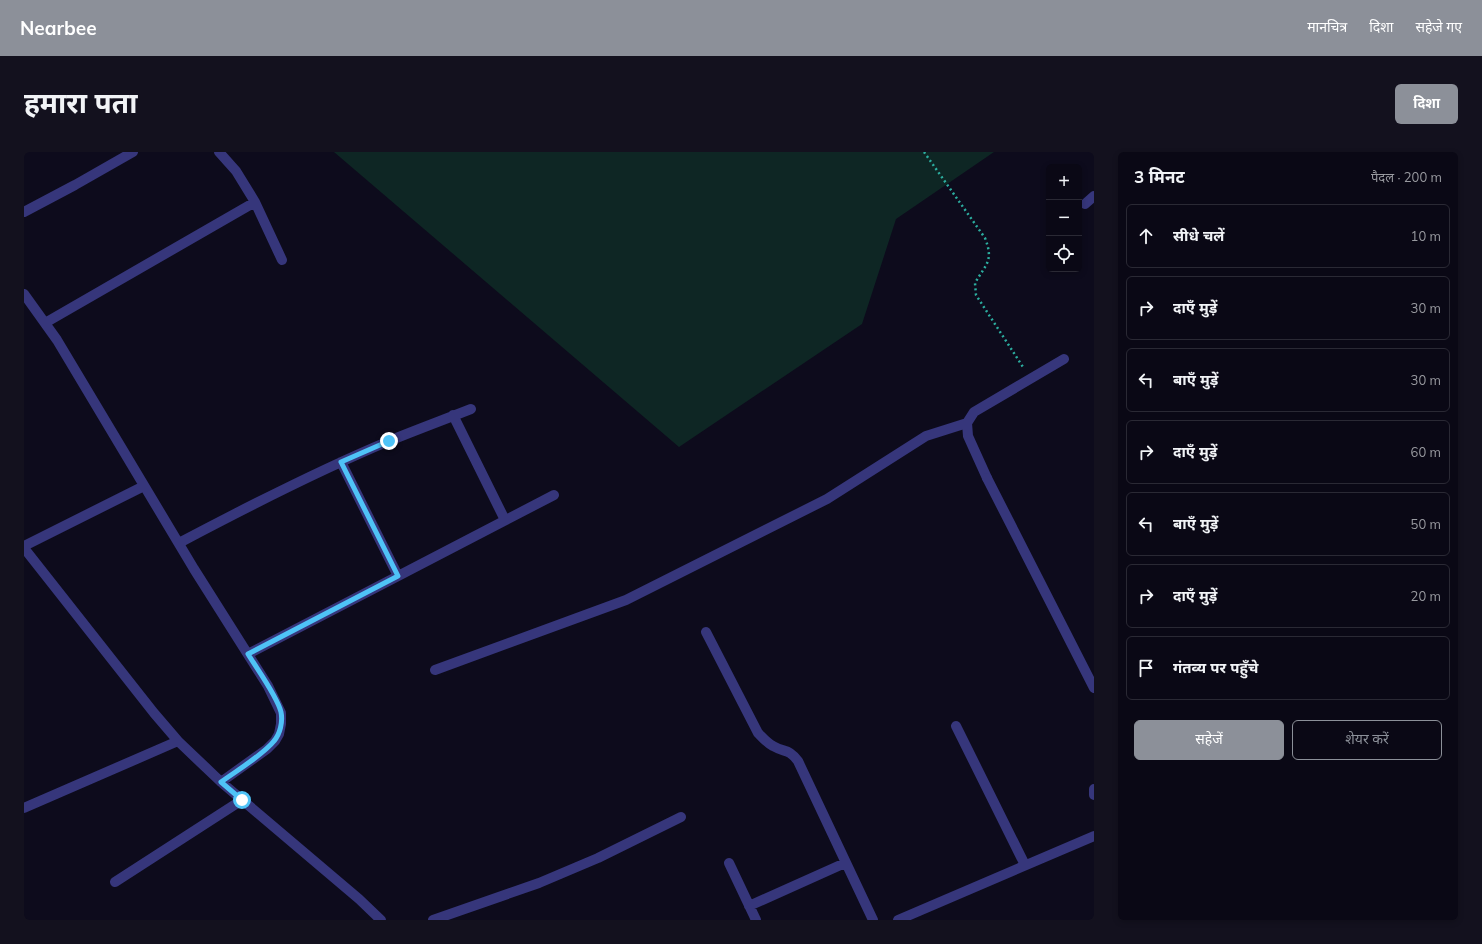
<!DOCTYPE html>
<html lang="hi">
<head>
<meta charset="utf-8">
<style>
	:root { --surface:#0a0815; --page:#13111e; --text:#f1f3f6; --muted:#999aa0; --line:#2a2934; --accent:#8c9099 }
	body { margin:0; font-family:Mulish,"Noto Sans Devanagari",sans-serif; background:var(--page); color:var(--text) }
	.controls { position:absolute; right:12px; top:12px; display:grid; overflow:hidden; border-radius:6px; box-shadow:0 2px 6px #0003 }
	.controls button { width:36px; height:36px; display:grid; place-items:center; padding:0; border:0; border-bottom:1px solid var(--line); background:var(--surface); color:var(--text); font:20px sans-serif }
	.stop { position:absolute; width:12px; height:12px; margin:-9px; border:3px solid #4fc3f7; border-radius:50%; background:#fff }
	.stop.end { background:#4fc3f7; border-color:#fff; box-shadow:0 1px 4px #0008 }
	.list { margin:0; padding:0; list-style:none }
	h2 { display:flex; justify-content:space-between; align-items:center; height:52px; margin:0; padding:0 16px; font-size:17px }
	h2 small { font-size:13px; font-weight:400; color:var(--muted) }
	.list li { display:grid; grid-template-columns:26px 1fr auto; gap:12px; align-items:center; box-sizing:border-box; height:64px; margin:0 8px 8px; padding:0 8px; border:1px solid var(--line); border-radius:6px }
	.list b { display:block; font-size:15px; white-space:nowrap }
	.list em { font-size:13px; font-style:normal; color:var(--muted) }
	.actions { display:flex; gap:8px; padding:12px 16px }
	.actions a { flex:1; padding:9px 0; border:1px solid var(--accent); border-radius:6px; text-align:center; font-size:14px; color:var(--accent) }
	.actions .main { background:var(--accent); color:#fff }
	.icon { flex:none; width:22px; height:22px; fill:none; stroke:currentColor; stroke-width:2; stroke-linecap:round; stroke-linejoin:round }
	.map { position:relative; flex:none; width:1070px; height:768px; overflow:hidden; border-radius:6px }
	header { display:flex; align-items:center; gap:24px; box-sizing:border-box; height:56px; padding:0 20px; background:var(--accent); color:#fff }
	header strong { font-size:19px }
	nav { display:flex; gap:22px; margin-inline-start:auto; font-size:14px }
	.intro { display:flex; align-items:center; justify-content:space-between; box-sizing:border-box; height:96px; padding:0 24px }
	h1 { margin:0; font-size:28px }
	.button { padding:10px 18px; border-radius:6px; background:var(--accent); color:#fff; font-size:14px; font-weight:700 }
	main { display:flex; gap:24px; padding:0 24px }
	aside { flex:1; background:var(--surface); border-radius:6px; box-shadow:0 2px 6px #0003 }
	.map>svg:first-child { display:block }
	.green { fill:#0e2624 }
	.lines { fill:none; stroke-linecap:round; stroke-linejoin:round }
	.path { stroke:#2cad9f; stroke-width:2.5; stroke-dasharray:2 3; stroke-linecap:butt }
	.lane { stroke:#36367b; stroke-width:10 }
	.street { stroke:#36367b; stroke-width:10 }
	.route { stroke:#4fc3f7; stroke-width:5 }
</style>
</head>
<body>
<header>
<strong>Nearbee</strong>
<nav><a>मानचित्र</a><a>दिशा</a><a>सहेजे गए</a></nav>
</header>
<div class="intro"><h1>हमारा पता</h1><a class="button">दिशा</a></div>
<main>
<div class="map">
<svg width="1070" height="768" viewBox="0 0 1070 768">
	<rect width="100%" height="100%" fill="#0d0b1c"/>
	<path class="green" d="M310,0H970L872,67L838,172L655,295Z"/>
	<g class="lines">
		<path class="path" d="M900,0L961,86C970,109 962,112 951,131L952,143L999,215"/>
		<path class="lane" d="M1061,52L1070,44
			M963,326L944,284L943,271L950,260L1040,207
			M411,518L602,448L803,347L902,284L943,271"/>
		<path class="street" d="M195,0L212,19L231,50L258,108
			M0,60L51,33L109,0
			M0,142L33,188L170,417L244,534L257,561V572L255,582L251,589L243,597L197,630
			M21,171L231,50
			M429,263L481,368
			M317,310L374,424
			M963,326L1070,536
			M155,391C223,355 293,319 365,289C392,278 419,268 447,257
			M0,394L120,334
			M0,396L130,561L154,589L197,630L335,747L357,768
			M682,480L734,581C739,586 743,591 749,594C761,601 764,596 774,609L849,768
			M224,502L530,343
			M932,574L1001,713
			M1070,637V643
			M0,656L154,589
			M705,711L732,768
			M91,730L218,648
			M725,754L821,711
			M409,768L515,731L574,706L657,665
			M874,768L1070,684"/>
	</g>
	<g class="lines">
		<path class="route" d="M218,648L197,630C212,619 239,603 250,589C256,582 259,570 257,560C253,544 233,517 224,502L374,424L317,310L365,289"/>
	</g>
</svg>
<div class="controls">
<button>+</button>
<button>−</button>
<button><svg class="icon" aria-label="locate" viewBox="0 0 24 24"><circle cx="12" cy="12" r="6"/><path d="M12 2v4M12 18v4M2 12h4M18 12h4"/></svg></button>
</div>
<div class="stop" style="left:218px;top:648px"></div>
<div class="stop end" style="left:365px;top:289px"></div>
</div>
<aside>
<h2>3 मिनट<small>पैदल · 200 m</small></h2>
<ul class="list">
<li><svg class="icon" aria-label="ahead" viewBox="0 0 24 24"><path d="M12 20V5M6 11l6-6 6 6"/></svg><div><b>सीधे चलें</b></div><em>10 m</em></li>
<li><svg class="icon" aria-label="right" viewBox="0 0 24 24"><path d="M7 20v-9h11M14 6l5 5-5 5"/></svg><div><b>दाएँ मुड़ें</b></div><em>30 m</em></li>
<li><svg class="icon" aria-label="left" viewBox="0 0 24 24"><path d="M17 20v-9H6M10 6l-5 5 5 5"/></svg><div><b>बाएँ मुड़ें</b></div><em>30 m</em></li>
<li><svg class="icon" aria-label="right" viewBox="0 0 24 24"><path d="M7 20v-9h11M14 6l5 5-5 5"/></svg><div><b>दाएँ मुड़ें</b></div><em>60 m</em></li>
<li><svg class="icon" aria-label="left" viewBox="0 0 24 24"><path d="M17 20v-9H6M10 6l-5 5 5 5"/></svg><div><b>बाएँ मुड़ें</b></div><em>50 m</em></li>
<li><svg class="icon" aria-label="right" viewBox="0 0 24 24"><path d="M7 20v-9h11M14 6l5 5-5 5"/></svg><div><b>दाएँ मुड़ें</b></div><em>20 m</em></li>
<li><svg class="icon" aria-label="arrive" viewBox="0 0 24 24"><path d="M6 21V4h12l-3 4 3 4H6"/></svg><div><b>गंतव्य पर पहुँचे</b></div></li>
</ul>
<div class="actions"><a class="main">सहेजें</a><a>शेयर करें</a></div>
</aside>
</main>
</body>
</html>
